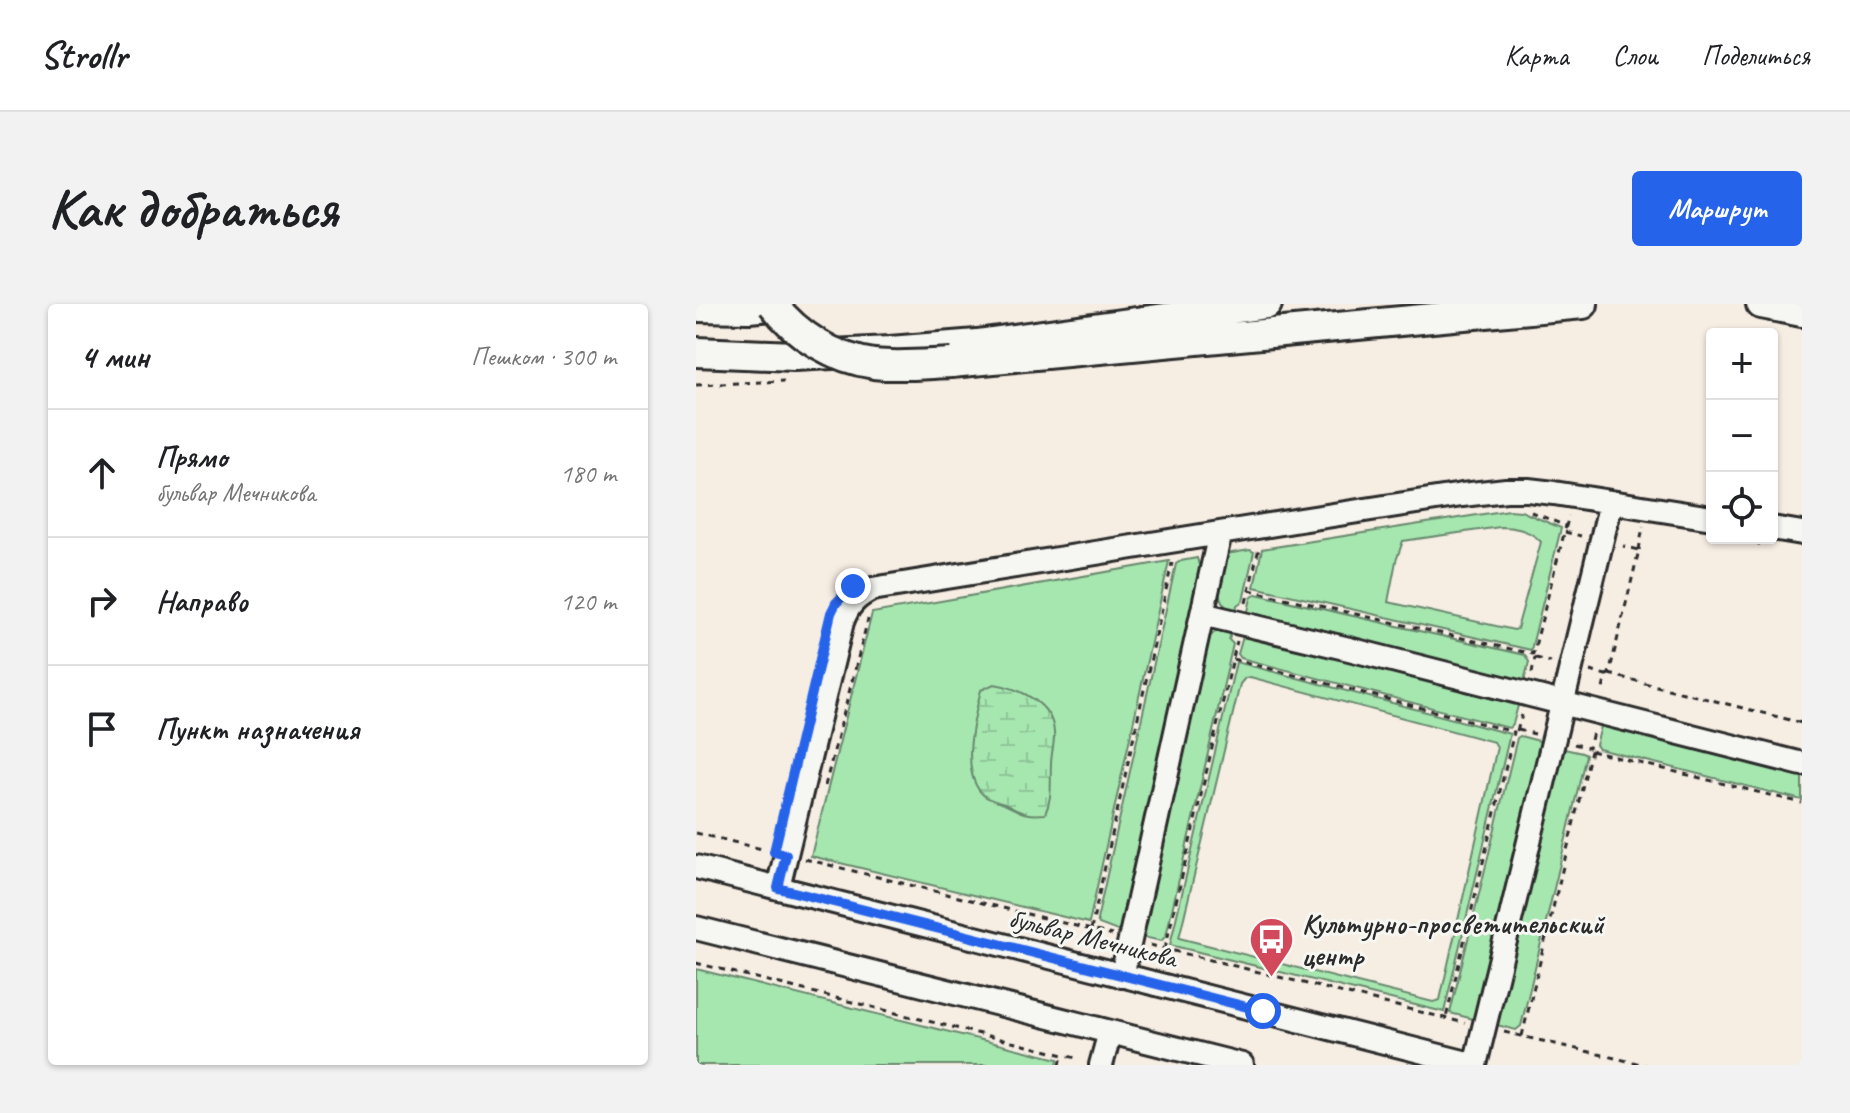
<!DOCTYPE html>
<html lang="ru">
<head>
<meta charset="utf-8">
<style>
	:root { --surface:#fff; --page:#f2f2f2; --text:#202124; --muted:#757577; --line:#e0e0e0; --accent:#2563eb }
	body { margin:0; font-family:Caveat,sans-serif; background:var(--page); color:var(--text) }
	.controls { position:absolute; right:24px; top:24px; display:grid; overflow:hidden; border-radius:8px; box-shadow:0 2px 6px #0004 }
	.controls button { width:72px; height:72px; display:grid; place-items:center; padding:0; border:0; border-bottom:2px solid var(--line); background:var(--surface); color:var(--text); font:40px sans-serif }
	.stop { position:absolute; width:24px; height:24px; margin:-18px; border:6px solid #2563eb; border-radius:50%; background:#fff }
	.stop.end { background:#2563eb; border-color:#fff; box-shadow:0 2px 8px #0008 }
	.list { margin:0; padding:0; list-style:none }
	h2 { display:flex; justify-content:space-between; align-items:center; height:104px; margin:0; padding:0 32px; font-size:34px }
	h2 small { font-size:26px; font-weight:400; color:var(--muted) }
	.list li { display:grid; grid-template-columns:52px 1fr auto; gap:24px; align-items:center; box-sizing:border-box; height:128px; padding:0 32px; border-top:2px solid var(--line) }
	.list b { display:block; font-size:30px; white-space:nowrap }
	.list p { margin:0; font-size:26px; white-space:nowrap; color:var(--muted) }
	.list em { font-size:26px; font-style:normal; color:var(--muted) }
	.icon { flex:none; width:44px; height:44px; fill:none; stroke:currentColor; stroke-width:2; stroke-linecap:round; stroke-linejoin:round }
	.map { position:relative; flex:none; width:1106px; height:761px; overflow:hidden; border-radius:8px }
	header { display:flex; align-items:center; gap:48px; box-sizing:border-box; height:112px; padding:0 40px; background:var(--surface); border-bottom:2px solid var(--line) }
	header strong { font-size:38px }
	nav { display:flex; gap:44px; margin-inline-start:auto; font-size:28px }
	.intro { display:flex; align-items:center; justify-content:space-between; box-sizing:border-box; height:192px; padding:0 48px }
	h1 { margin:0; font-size:56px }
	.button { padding:20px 36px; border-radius:8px; background:var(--accent); color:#fff; font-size:28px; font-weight:700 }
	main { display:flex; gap:48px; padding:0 48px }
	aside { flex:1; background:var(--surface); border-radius:8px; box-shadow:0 2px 6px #0004 }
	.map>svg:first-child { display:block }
	.green { fill:#a6e7b0; stroke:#68896e; stroke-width:2; fill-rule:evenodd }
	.wetland { fill:url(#wetland-marsh); stroke:#68896e; stroke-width:2 }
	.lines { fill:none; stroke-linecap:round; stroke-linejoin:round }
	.minor-casing { stroke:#2b2b2b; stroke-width:28 }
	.major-casing { stroke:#2b2b2b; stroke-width:34 }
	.highway-casing { stroke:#2b2b2b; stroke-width:38 }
	.path { stroke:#2b2b2b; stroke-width:3; stroke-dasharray:6 6; stroke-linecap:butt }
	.minor { stroke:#f6f6f2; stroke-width:22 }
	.major { stroke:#f6f6f2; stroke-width:28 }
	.highway { stroke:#f6f6f2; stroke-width:32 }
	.major-bridge-casing { stroke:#2b2b2b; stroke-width:34; stroke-linecap:butt }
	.major-bridge { stroke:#f6f6f2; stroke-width:28 }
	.route { stroke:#2563eb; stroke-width:10 }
	.labels { text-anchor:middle; stroke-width:6; stroke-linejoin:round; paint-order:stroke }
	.poi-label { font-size:28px; font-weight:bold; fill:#2b2b2b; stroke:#f6f6f2; text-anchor:start }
	.street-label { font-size:28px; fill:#2b2b2b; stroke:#f6f6f2 }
</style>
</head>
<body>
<header>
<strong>Strollr</strong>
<nav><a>Карта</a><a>Слои</a><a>Поделиться</a></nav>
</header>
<div class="intro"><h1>Как добраться</h1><a class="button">Маршрут</a></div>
<main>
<aside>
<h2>4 мин<small>Пешком · 300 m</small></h2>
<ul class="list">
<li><svg class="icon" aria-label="ahead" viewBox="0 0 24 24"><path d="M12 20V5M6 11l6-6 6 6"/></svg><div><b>Прямо</b><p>бульвар Мечникова</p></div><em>180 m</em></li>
<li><svg class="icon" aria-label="right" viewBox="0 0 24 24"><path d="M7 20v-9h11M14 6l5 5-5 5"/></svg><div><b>Направо</b></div><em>120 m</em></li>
<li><svg class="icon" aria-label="arrive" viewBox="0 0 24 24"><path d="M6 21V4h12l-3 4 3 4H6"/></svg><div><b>Пункт назначения</b></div></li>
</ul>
</aside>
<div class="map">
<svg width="1106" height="761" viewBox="0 0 1106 761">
	<defs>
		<pattern id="wetland-marsh" width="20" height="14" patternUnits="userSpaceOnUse" patternTransform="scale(2)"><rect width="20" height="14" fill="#a6e7b0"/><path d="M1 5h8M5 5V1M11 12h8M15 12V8" fill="none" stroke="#8fc698"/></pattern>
	</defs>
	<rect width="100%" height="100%" fill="#f6ede3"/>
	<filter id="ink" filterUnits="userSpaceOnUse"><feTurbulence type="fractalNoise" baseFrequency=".0125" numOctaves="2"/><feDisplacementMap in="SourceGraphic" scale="16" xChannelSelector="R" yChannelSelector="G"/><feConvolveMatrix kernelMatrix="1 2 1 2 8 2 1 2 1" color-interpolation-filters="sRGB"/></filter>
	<g filter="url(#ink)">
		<path class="green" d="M813,206L825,207L865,224L835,346L558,283L566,245ZM804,223C819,223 835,226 845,238L821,325L818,326L692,298L700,257L707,237Z
			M554,246L558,248L547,297L541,301L540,309C513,298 525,272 530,250Z
			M501,254L506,272L424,628L403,620L401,616L480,260L485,257Z
			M473,257L393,619L115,552L176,309Z
			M560,290L829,351L833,358L827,381L551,312L555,294Z
			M536,325L533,336L537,340L470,632L465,637L443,632L510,336L519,328Z
			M548,329L823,398L817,420L813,424L545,354L542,350Z
			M540,358L814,430L748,708L474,641ZM554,373L798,438L801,443L744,696L737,698L483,634L544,380L549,374Z
			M906,419L1106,469V496L903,445L900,441Z
			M824,432L847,438L781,716L754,709L821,434Z
			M864,444L886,449L890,451L825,722L820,726L797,720Z
			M0,665L362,755L361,761H0Z"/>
		<path class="wetland" d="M298,380C323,384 356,399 358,428C359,438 355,450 355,460C354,478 357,493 349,510C328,512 325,508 308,500C302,498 295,496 290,493C262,473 278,414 285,386Z"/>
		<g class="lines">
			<defs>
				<path id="minor" d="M1076,224L1106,229
					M506,310L653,345L1106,460
					M0,563L779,761
					M82,584L146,318C152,301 160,293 176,285L598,217L766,191L810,186H832L858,189L1016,214
					M0,624L546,761
					M426,672L524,229
					M405,761L414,728
					M779,761L915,198"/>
				<path id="major" d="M1065,0L1106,8
					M0,48L98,52L194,47L281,40L571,0
					M255,59L887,0"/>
				<path id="highway" d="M0,1L52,2L78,0"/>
			</defs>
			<use href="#minor" class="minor-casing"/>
			<use href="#major" class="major-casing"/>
			<use href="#highway" class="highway-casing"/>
			<path class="path" d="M0,81L88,77
				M835,208L870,222L873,212
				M869,228L885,232
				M1025,234L1064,240
				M943,246L947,222
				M553,286L837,350L870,222
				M550,299L563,244
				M840,354L855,358
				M537,355L818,428L750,714
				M894,367L910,371L906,390
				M836,369L839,353
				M913,370L1106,419
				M910,371L913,370L943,246L927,242
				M822,426L839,430
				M821,427L826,411
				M878,440L893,444L897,428
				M895,447L1106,499
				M129,482L172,315
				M0,529L70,546
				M109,555L416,631
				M395,626L476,259
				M454,641L769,719
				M469,645L541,337
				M0,659L384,755
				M808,728L949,761
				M826,732L895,447L893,444
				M364,761L366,751"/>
			<use href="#minor" class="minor"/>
			<use href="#major" class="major"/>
			<use href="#highway" class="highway"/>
			<defs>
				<path id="major-bridge" d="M77,0C101,32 138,54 178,60C203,63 230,60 255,59"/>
			</defs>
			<use href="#major-bridge" class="major-bridge-casing"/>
			<use href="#major-bridge" class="major-bridge"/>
		</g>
	</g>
	<g class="lines" filter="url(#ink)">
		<path class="route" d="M157,282L140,299L135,309L78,548L90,551L82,584L567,707"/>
	</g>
	<defs>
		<symbol id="bus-pin" viewBox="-11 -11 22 30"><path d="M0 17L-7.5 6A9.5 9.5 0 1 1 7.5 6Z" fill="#d1495b" stroke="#f6f6f2"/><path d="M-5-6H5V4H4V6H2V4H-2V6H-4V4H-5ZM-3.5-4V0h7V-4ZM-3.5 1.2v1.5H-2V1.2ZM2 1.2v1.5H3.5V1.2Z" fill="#fff"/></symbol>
	</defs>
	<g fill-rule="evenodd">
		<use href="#bus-pin" x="550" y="610" width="51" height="69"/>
	</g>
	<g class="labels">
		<g class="poi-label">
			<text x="606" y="629">Культурно-просветительский<tspan x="606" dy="32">центр</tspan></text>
		</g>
		<g class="street-label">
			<text transform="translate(397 633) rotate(14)" y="10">бульвар Мечникова</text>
		</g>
	</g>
</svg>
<div class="controls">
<button>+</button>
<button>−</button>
<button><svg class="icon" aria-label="locate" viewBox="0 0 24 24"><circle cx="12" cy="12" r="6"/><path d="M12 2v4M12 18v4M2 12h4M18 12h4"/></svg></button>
</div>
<div class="stop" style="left:567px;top:707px"></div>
<div class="stop end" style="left:157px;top:282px"></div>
</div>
</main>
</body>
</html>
